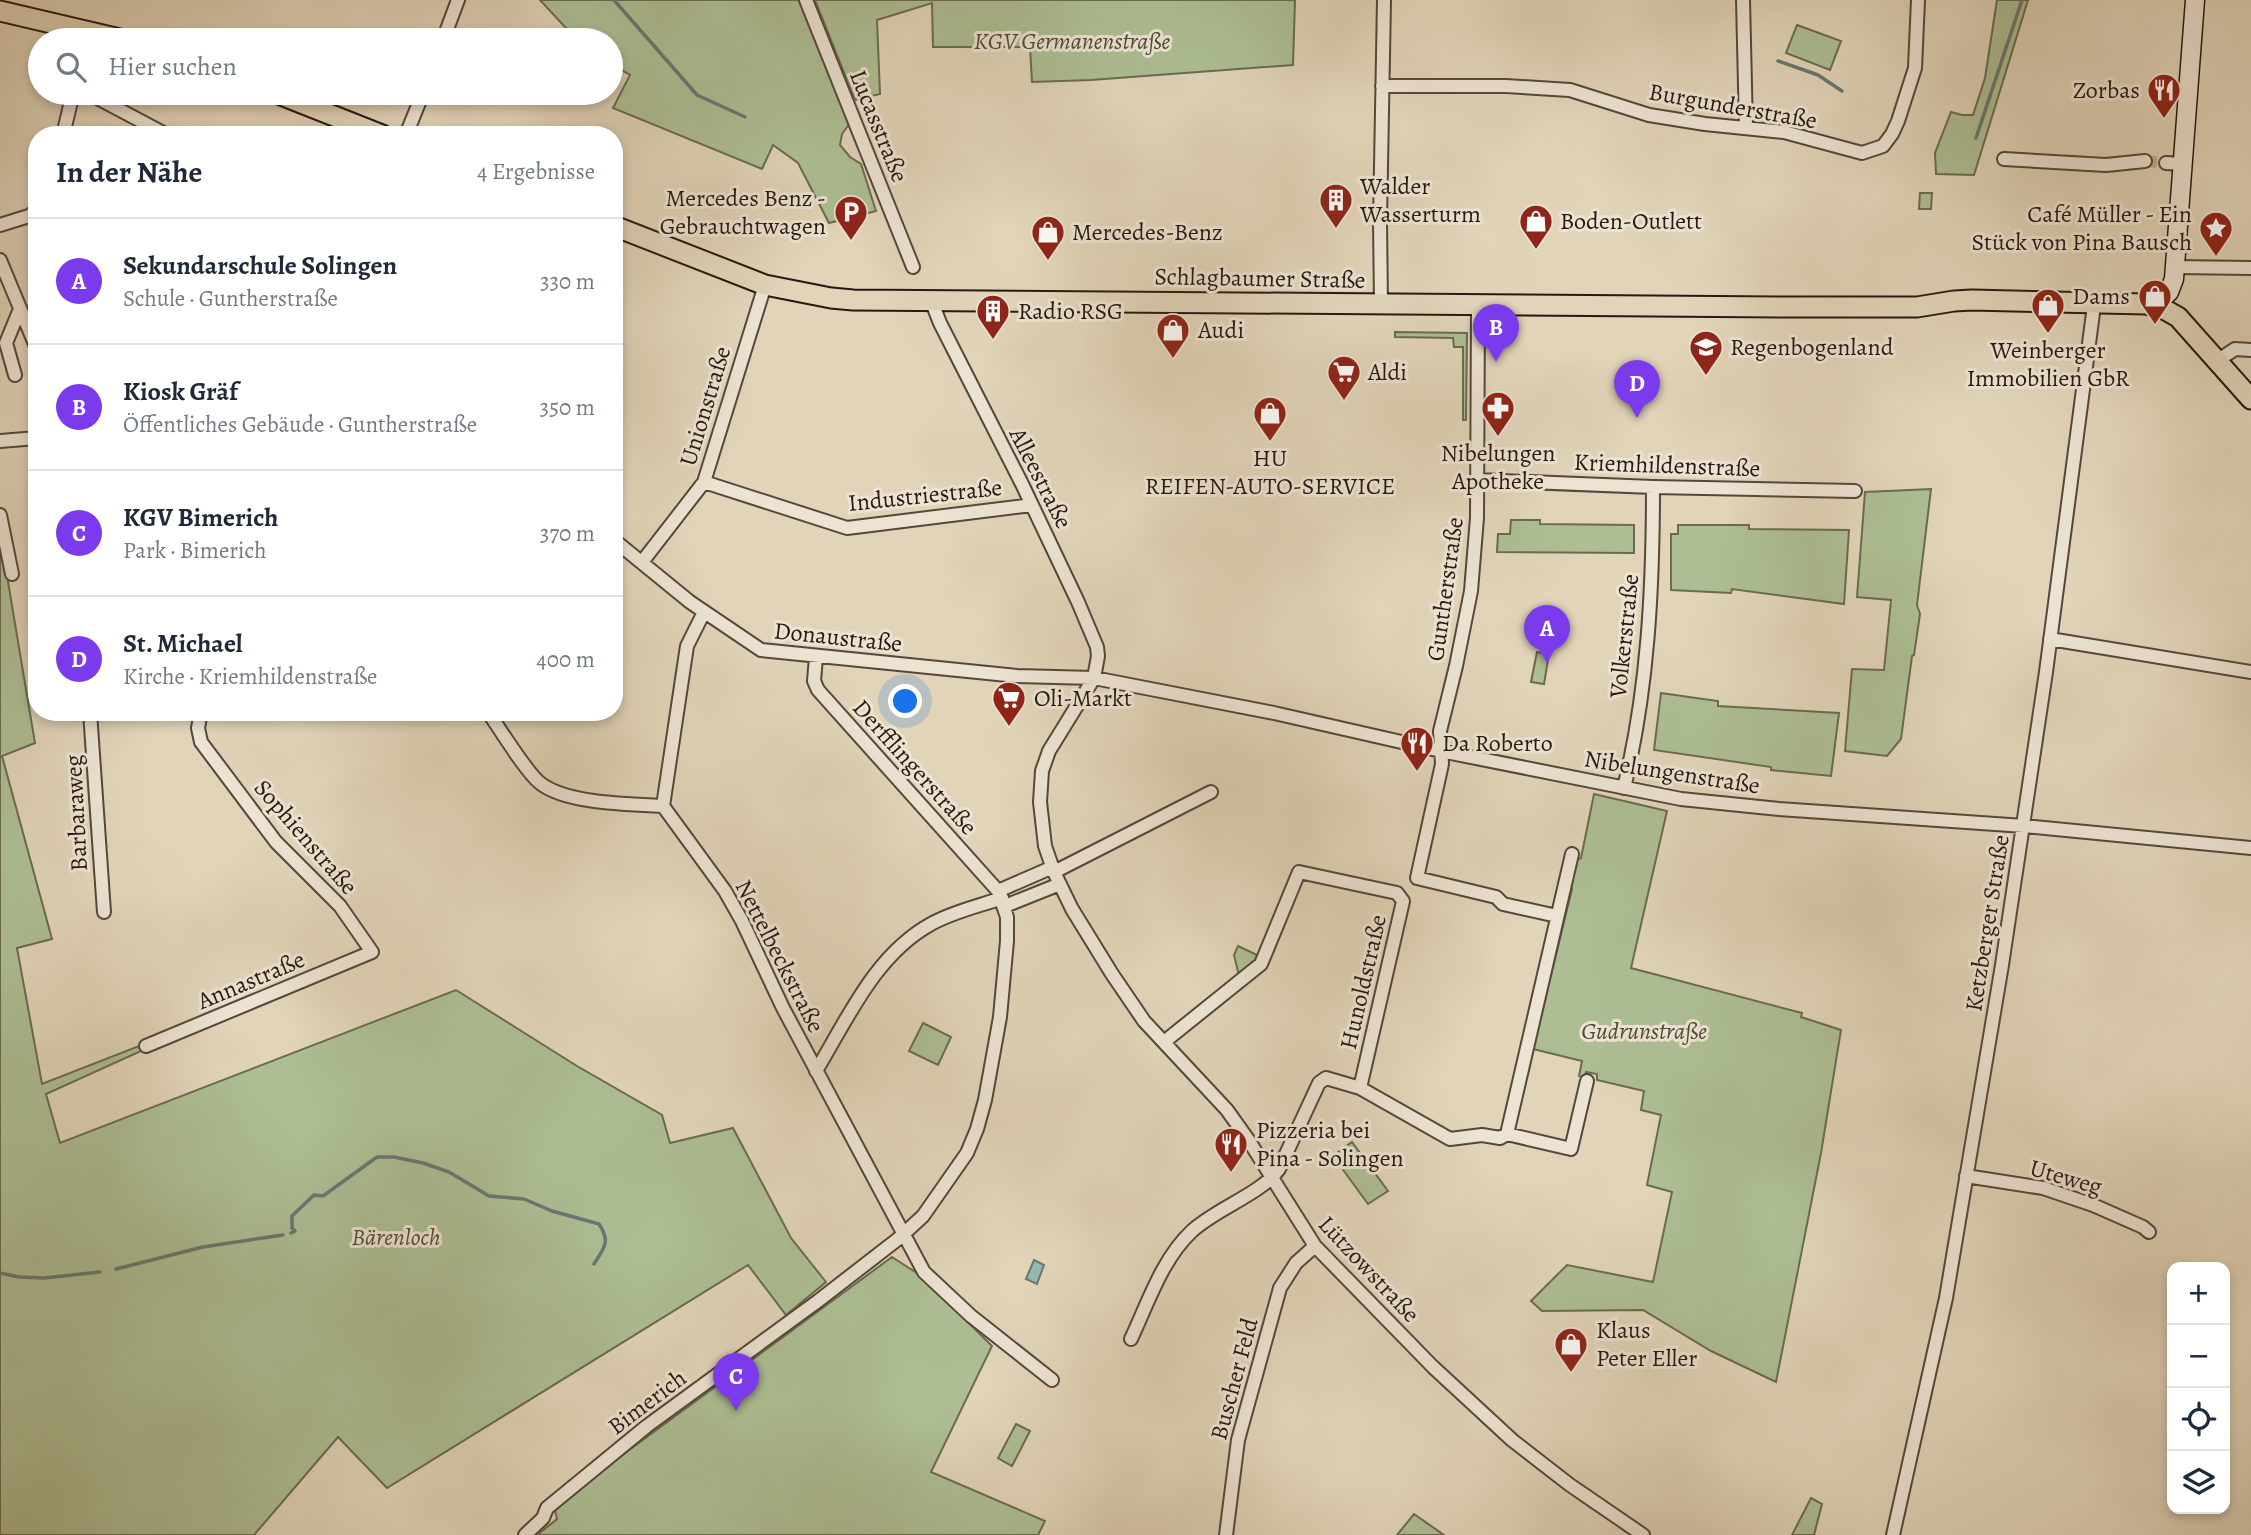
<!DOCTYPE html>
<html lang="de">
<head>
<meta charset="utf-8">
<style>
	:root { --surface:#fff; --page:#f2f2f3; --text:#1f2937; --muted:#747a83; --line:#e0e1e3; --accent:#7c3aed }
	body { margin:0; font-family:Alegreya,serif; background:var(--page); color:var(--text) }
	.controls { position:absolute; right:21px; bottom:21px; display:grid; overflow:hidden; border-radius:14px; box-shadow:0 4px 10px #0003 }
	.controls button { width:63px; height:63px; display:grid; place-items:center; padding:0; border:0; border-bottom:2px solid var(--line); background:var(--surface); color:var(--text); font:35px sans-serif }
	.you { position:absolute; left:906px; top:702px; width:24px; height:24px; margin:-18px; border:5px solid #fff; border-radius:50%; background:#1a73e8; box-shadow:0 0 0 10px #1a73e833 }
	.badge { display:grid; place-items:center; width:46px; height:46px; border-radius:50%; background:var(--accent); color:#fff; font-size:23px; font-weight:700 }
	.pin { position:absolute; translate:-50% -58px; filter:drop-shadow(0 2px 4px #0008) }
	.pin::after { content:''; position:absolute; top:37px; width:24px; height:21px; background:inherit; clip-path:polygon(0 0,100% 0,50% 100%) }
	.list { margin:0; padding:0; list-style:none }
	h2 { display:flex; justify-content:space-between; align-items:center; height:91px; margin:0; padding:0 28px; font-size:30px }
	h2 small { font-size:23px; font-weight:400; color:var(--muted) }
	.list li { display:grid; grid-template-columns:46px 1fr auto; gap:21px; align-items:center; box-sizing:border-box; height:126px; padding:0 28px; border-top:2px solid var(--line) }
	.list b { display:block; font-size:26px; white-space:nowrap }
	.list p { margin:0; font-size:23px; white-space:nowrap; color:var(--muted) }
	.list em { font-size:23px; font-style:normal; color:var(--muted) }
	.icon { flex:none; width:38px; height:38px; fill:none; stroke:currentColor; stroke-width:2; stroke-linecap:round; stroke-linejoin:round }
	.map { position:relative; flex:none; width:2251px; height:1535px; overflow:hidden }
	.search { position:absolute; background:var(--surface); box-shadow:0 4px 10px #0003; left:28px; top:28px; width:595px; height:77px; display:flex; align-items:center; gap:18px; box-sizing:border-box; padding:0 24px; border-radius:38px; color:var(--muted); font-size:26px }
	.panel { position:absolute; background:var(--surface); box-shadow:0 4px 10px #0003; left:28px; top:126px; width:595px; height:595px; border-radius:28px }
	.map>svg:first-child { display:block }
	.green { fill:#adbe94; stroke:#6a6b52; stroke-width:2 }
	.water { fill:#94b8b1; stroke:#687871; stroke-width:2 }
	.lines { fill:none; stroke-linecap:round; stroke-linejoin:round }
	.stream { stroke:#687871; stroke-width:3.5 }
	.street-tunnel { stroke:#bcae97; stroke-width:12; stroke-dasharray:12 6; stroke-linecap:butt }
	.street-casing { stroke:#56473b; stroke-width:16 }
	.secondary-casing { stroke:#271811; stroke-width:21 }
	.primary-casing { stroke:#271811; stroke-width:23 }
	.street { stroke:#ece3d2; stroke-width:12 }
	.secondary { stroke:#ece3d2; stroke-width:18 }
	.primary { stroke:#e1d4b9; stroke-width:19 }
	.labels { text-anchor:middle; stroke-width:6; stroke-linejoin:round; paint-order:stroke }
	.park-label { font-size:24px; font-style:italic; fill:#4f4a38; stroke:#ece3d2 }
	.poi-label { font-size:24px; fill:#271811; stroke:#ece3d2; text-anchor:start }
	.street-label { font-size:24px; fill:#271811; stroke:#ece3d2 }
</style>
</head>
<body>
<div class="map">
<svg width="2251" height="1535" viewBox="0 0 2251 1535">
	<rect width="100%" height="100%" fill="#e1d4b9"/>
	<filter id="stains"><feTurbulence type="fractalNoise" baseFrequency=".00286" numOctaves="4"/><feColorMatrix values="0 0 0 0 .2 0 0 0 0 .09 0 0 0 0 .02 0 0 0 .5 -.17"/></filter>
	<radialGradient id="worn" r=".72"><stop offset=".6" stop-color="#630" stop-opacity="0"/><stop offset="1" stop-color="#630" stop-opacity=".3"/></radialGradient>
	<path class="green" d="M540,0H801L850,123L842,134L840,145L850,157L861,164L876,211L829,223L798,163L773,145L762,169L613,108L630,75L611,64V40H577Z
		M815,0H1295L1293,65L1091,80L1032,82L1030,47H933L932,3L877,20L880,94L855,100Z
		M1997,0H2028L1974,175L1936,174L1935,153L1951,112L1962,115H1973L1985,78Z
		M1797,25L1841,41L1830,70L1786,53Z
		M1920,193H1932L1931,209H1919Z
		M1395,332L1467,333L1466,420H1463V347H1454L1453,338L1395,337Z
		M1931,489L1917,605L1920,614L1914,655L1912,656L1901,739L1887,756L1845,751L1852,669L1884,670L1891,600L1857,597L1865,492Z
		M1511,520H1540V524L1634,525V553L1497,552L1498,534H1510Z
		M1678,525H1749V529L1849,530L1844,604L1732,589L1731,593L1671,590V534H1678Z
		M0,534L35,743L2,756L52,939L17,948L42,1084L139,1046L141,1051L46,1094L60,1143L456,990L577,1066L662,1115L670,1143L733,1128L791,1238L826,1282L786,1315L748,1265L387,1488L338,1437L254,1535H0Z
		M1537,652L1549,654L1544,684L1531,682Z
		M1661,693L1718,701V706L1839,713L1831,776L1771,770V767L1654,750Z
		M1594,794L1667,811L1631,968L1802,1013L1801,1017L1841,1030L1821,1153L1776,1382L1711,1351L1643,1310L1542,1311L1531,1301L1567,1265L1653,1282L1672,1192L1647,1185L1661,1115L1641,1110L1644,1091L1597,1080V1074L1586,1072L1584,1078L1579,1076L1582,1061L1533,1049L1572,889L1568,884L1573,862L1581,858Z
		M1238,946L1257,955L1253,964L1239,976L1234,955Z
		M923,1023L951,1037L938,1065L909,1051Z
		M1352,1142L1388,1191L1368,1204L1333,1156Z
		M892,1257L920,1275L992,1346L931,1472L1045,1521L1038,1535H537L557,1519L555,1511L561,1500Z
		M1016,1424L1030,1431L1012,1466L998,1458Z
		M1811,1498L1822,1504L1814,1535H1792Z
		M1414,1514L1444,1535H1397Z"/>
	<path class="water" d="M1034,1260L1044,1265L1037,1284L1026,1279Z"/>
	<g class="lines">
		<path class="stream" d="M614,0L697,95L745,117
			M1778,61L1818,75L1842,91
			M1976,138L2022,0
			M291,1233L295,1231L292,1228V1216L314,1195L323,1196L377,1157H394L423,1163L449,1172L489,1196L524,1199L552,1211L599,1224C611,1242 604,1248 594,1264
			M116,1269L203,1247L283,1235
			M0,1273L19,1277L44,1278L100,1272"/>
		<path class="street-tunnel" d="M2145,161L2166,163"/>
		<defs>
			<path id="street" d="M806,0L913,267
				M1743,0L1746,128
				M443,40L458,0
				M1382,86H1506L1570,90L1649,115L1705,124L1784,132L1862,153L1883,146L1892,134L1898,121L1915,68L1918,0
				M88,93L167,135
				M63,135L73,93
				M406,135L423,93
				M2004,159L2106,165L2145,161
				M2166,163L2183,164
				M0,225L29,216L37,210
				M0,260L37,349
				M2175,267L2251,268
				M931,300L940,323L1022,484L1078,602L1097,647L1098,656L1094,678L1049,751L1042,771L1040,802L1045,846L1054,872L1072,909L1112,974L1144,1021L1227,1110L1249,1141L1315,1246L1433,1367L1512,1440L1570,1485L1643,1535
				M1381,304L1380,222L1384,0
				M1478,306L1477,518L1471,591L1456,666L1440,731L1442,764L1417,878L1496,897L1503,904L1557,916
				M2217,361L2235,349L2251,350
				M15,375L6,343L20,309
				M0,441L37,438
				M1477,480L1653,487L1855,491
				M704,482L847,528L1032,505
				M0,515L12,574
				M614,540L690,602L761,650L1017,676L1094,678L1274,713L1441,751L1681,799L1779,809L2024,826L2251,848
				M642,562L704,482L765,285
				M704,612L687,646L663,806L725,891L742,921L783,1008L924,1272L971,1316L1052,1380
				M2050,639L2251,672
				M90,712L104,912
				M488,712C500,729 526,772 540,783C566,804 630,804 663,806
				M1624,788C1648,689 1653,588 1653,487
				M1054,872L1211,792
				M998,891L1053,867
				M1005,906L1060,884
				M1164,1042L1261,964L1299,872L1397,893L1403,901L1401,910L1360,1088
				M146,1046L372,952L340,906L276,842L201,742L198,728L201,712
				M816,1071C848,1018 875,955 931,924C952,912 979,906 1002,898
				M1507,1134L1572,854
				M1966,1176L2043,1188L2093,1205L2143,1227L2149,1232
				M1131,1339C1148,1303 1162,1259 1192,1231C1217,1208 1261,1194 1279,1169L1319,1083L1326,1078L1360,1088L1450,1139L1482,1135L1500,1138L1507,1134L1571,1149L1587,1081
				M525,1535L543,1518L547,1508L647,1426L818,1301L898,1239L923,1216L967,1153L977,1129L985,1100L1000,1017L1007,941V917L998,891L818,690L814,681L816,657
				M1226,1535L1238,1440L1280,1288L1296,1263L1315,1246
				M1893,1535L1946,1298L2002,965L2046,672L2093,313"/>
			<path id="secondary" d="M2154,306L2169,292L2174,279L2195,0"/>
			<path id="primary" d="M0,11L124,40
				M276,93L382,135
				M614,226L765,285L831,298L853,300L1790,307H1917L1954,301L1972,300L2146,304L2162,308L2178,317L2251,399"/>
		</defs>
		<use href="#street" class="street-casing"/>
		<use href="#secondary" class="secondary-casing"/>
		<use href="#primary" class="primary-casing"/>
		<use href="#street" class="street"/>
		<use href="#secondary" class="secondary"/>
		<use href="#primary" class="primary"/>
	</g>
	<defs>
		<symbol id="restaurant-pin" viewBox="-11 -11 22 30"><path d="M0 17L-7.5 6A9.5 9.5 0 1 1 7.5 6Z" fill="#8f2418" stroke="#ece3d2"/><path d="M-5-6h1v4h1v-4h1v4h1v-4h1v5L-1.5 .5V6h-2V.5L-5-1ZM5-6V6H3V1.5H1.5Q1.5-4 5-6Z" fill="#fff"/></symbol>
		<symbol id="building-pin" viewBox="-11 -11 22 30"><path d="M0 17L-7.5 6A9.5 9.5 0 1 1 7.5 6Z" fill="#8f2418" stroke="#ece3d2"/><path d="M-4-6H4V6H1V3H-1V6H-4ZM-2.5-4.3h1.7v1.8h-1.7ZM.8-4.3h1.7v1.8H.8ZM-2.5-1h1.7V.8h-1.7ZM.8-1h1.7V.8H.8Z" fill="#fff"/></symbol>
		<symbol id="parking-pin" viewBox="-11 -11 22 30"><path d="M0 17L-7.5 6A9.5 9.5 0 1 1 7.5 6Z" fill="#8f2418" stroke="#ece3d2"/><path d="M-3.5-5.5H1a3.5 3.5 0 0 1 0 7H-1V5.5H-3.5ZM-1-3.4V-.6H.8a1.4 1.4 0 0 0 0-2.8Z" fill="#fff"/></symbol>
		<symbol id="shop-pin" viewBox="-11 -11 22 30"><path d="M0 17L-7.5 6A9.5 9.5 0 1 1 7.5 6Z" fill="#8f2418" stroke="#ece3d2"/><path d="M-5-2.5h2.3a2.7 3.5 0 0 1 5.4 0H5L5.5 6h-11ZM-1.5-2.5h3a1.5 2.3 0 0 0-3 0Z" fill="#fff"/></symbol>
		<symbol id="sight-pin" viewBox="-11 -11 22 30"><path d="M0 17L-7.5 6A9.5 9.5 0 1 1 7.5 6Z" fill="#8f2418" stroke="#ece3d2"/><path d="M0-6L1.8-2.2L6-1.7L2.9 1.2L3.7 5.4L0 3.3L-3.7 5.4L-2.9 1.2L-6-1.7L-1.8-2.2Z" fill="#fff"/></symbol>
		<symbol id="school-pin" viewBox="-11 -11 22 30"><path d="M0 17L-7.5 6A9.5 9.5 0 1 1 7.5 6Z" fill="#8f2418" stroke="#ece3d2"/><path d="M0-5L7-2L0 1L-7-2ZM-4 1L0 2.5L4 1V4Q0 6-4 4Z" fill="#fff"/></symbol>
		<symbol id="supermarket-pin" viewBox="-11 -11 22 30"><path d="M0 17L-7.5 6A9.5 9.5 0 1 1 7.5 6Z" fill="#8f2418" stroke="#ece3d2"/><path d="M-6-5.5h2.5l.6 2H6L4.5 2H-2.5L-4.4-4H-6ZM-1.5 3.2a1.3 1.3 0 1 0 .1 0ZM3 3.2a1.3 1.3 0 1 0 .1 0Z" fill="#fff"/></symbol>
		<symbol id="pharmacy-pin" viewBox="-11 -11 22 30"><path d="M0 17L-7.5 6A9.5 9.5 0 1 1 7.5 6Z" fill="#8f2418" stroke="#ece3d2"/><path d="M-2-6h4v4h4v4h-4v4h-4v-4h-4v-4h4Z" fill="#fff"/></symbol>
	</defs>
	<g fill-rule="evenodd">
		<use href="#restaurant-pin" x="2145" y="71" width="38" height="52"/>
		<use href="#building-pin" x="1317" y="181" width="38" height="52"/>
		<use href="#parking-pin" x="832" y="193" width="38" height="52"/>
		<use href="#shop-pin" x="1517" y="202" width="38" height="52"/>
		<use href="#sight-pin" x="2197" y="209" width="38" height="52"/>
		<use href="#shop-pin" x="1029" y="213" width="38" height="52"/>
		<use href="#shop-pin" x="2136" y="277" width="38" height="52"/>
		<use href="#shop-pin" x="2029" y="286" width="38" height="52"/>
		<use href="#building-pin" x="974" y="292" width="38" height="52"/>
		<use href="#shop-pin" x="1154" y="311" width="38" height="52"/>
		<use href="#school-pin" x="1687" y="328" width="38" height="52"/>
		<use href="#supermarket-pin" x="1325" y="353" width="38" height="52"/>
		<use href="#pharmacy-pin" x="1479" y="389" width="38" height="52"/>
		<use href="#shop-pin" x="1251" y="394" width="38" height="52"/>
		<use href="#supermarket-pin" x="990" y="679" width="38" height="52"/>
		<use href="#restaurant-pin" x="1398" y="724" width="38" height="52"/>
		<use href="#restaurant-pin" x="1212" y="1125" width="38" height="52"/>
		<use href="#shop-pin" x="1552" y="1325" width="38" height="52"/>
	</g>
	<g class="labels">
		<g class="park-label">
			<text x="1072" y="49">KGV Germanenstraße</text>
			<text x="1644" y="1039">Gudrunstraße</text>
			<text x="396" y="1245">Bärenloch</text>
		</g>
		<g class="poi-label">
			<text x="2140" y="98" text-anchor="end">Zorbas</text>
			<text x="1360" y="194">Walder<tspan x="1360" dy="28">Wasserturm</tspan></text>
			<text x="826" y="206" text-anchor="end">Mercedes Benz -<tspan x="826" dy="28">Gebrauchtwagen</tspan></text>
			<text x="2192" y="222" text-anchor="end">Café Müller - Ein<tspan x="2192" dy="28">Stück von Pina Bausch</tspan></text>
			<text x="1560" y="229">Boden-Outlett</text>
			<text x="1072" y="240">Mercedes-Benz</text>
			<text x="2130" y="304" text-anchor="end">Dams</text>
			<text x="1018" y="319">Radio RSG</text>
			<text x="1198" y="338">Audi</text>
			<text x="1730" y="355">Regenbogenland</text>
			<text x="2048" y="358" text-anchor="middle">Weinberger<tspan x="2048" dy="28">Immobilien GbR</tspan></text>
			<text x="1368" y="380">Aldi</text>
			<text x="1498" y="461" text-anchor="middle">Nibelungen<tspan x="1498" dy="28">Apotheke</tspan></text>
			<text x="1270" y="466" text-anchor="middle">HU<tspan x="1270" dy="28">REIFEN-AUTO-SERVICE</tspan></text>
			<text x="1034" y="706">Oli-Markt</text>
			<text x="1442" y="751">Da Roberto</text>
			<text x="1256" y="1138">Pizzeria bei<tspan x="1256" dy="28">Pina - Solingen</tspan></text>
			<text x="1596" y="1338">Klaus<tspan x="1596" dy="28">Peter Eller</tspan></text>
		</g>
		<g class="street-label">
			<text transform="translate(1733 106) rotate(10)" y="8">Burgunderstraße</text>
			<text transform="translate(879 126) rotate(68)" y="8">Lucasstraße</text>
			<text transform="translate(1260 278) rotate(1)" y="8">Schlagbaumer Straße</text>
			<text transform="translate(705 406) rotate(-73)" y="8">Unionstraße</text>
			<text transform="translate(1667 465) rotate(2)" y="8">Kriemhildenstraße</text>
			<text transform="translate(1041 478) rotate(63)" y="8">Alleestraße</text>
			<text transform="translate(925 495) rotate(-6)" y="8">Industriestraße</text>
			<text transform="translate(1445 589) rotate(-82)" y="8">Guntherstraße</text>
			<text transform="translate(1624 636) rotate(-84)" y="8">Volkerstraße</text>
			<text transform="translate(838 637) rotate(6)" y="8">Donaustraße</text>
			<text transform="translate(915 767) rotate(48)" y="8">Derfflingerstraße</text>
			<text transform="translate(1672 772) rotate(9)" y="8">Nibelungenstraße</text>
			<text transform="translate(76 813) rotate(-93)" y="8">Barbaraweg</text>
			<text transform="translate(306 837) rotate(49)" y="8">Sophienstraße</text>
			<text transform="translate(1987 923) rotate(-81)" y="8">Ketzberger Straße</text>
			<text transform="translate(780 956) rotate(63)" y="8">Nettelbeckstraße</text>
			<text transform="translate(251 980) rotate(-23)" y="8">Annastraße</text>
			<text transform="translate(1363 982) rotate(-77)" y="8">Hunoldstraße</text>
			<text transform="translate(2066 1177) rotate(16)" y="8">Uteweg</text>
			<text transform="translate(1369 1269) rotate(47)" y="8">Lützowstraße</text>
			<text transform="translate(1234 1379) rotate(-75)" y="8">Buscher Feld</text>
			<text transform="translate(647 1402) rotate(-37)" y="8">Bimerich</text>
		</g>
	</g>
	<rect width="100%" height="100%" filter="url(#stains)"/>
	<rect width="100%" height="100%" fill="url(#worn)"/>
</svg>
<div class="controls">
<button>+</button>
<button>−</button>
<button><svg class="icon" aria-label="locate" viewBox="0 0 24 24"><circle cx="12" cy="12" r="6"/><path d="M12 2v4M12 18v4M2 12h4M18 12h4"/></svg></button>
<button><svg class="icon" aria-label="layers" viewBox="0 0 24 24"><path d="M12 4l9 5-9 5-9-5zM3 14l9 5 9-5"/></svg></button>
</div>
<div class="you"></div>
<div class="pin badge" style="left:1547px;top:663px">A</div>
<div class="pin badge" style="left:1496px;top:362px">B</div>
<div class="pin badge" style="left:736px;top:1411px">C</div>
<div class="pin badge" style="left:1637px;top:418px">D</div>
<div class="search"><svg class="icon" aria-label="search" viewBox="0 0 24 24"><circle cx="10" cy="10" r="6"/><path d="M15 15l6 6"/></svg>Hier suchen</div>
<section class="panel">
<h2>In der Nähe<small>4 Ergebnisse</small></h2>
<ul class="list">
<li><span class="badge">A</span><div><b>Sekundarschule Solingen</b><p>Schule · Guntherstraße</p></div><em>330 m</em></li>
<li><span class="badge">B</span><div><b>Kiosk Gräf</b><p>Öffentliches Gebäude · Guntherstraße</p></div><em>350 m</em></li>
<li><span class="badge">C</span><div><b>KGV Bimerich</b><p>Park · Bimerich</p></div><em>370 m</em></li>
<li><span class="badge">D</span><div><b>St. Michael</b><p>Kirche · Kriemhildenstraße</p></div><em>400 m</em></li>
</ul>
</section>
</div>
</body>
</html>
